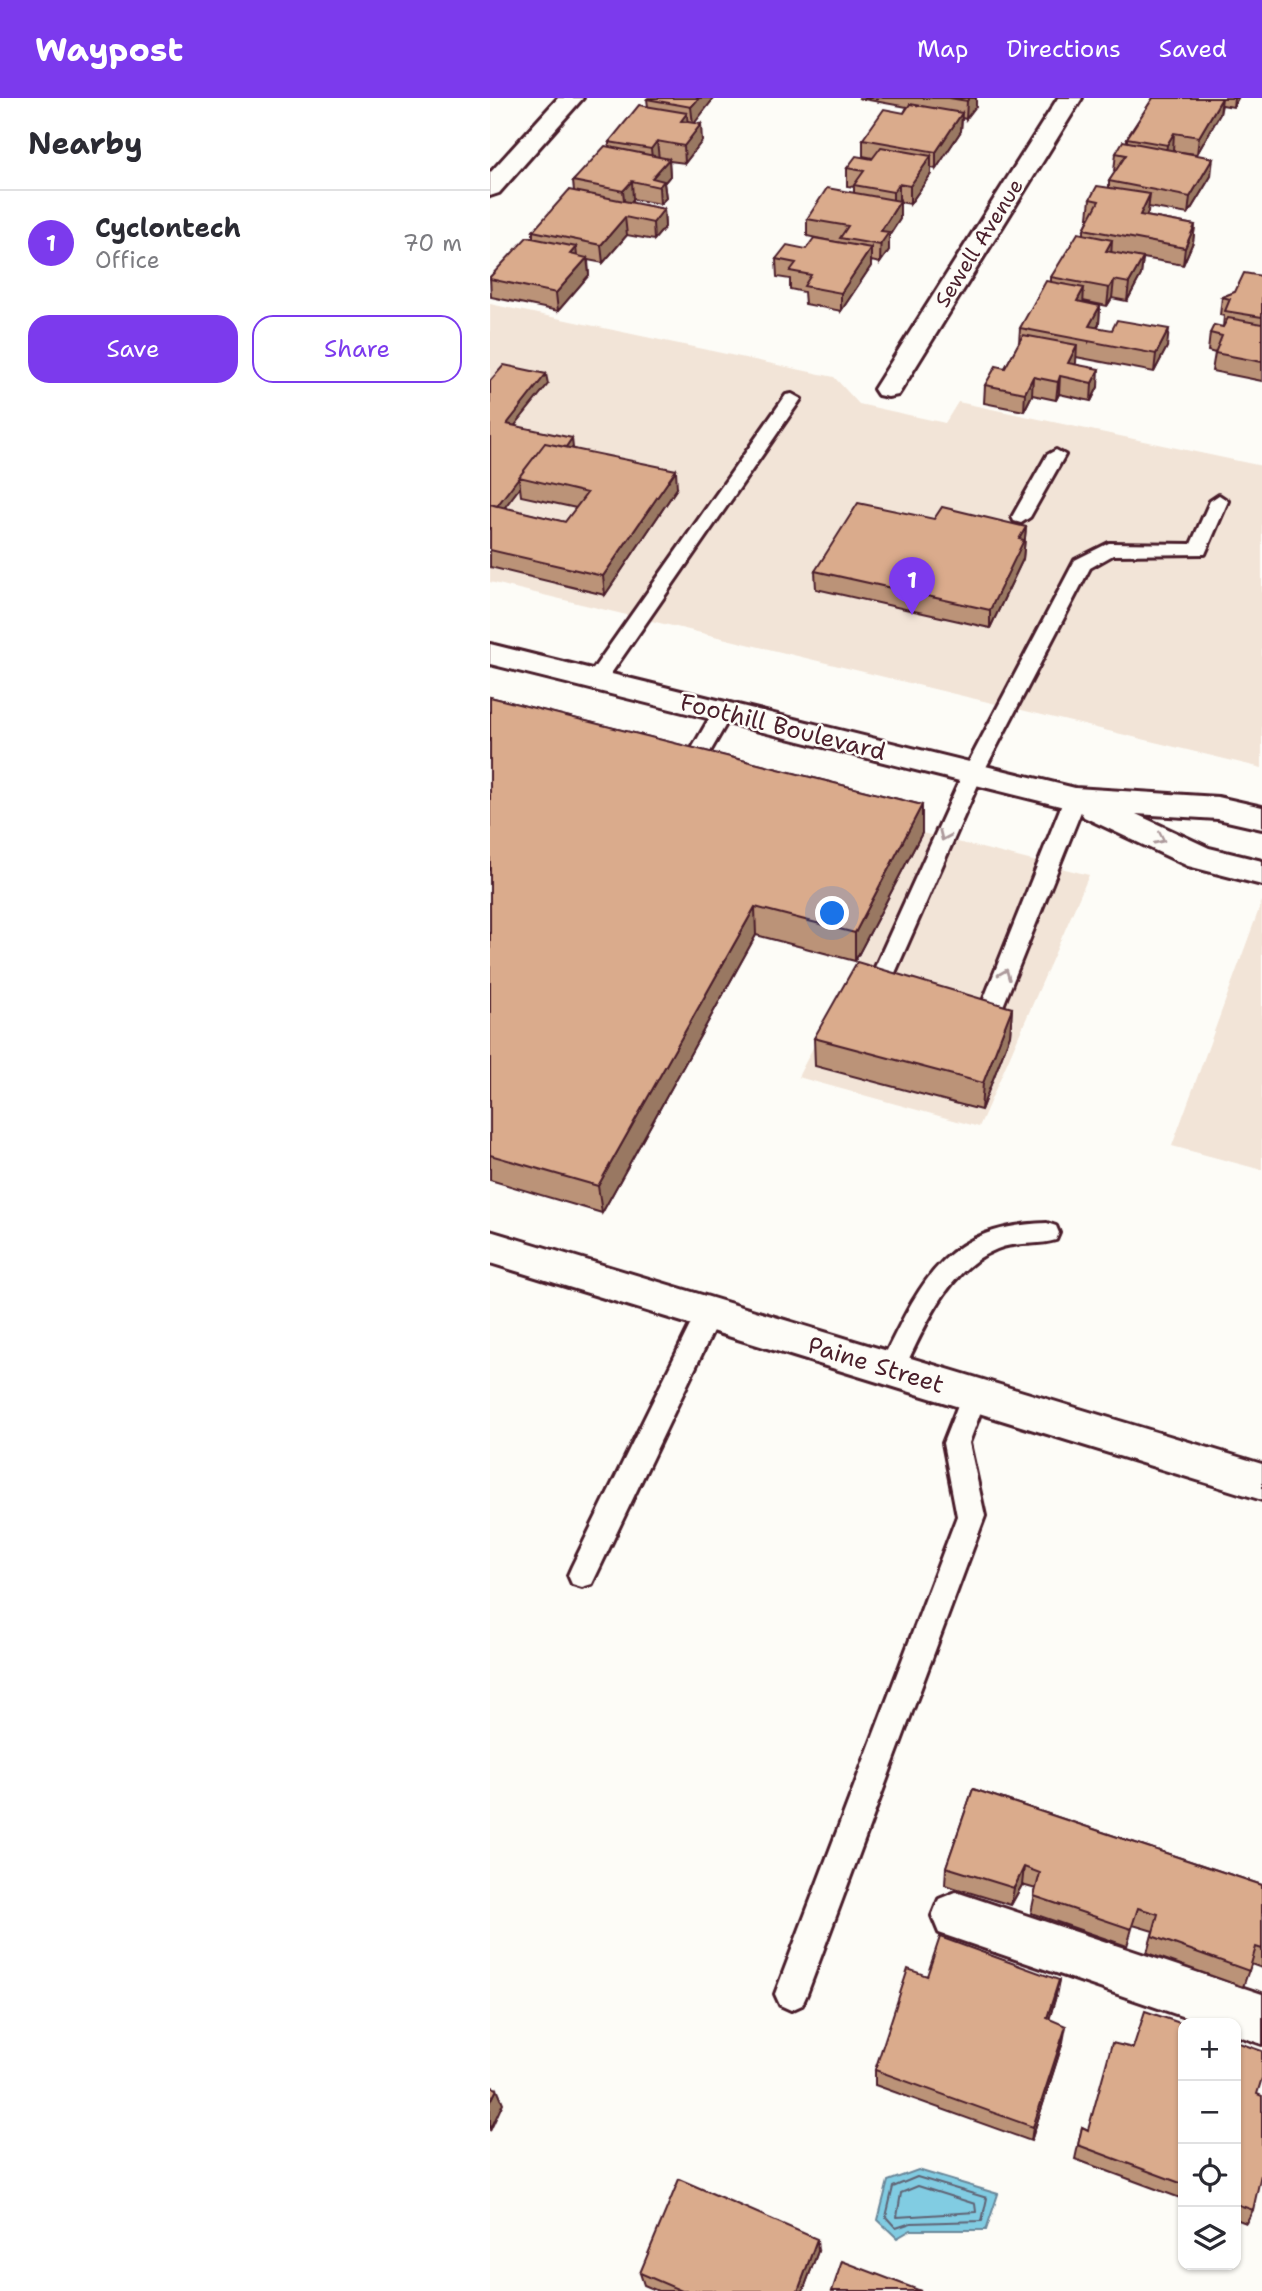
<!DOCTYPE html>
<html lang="en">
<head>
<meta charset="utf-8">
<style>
	:root { --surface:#fff; --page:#f2f2f3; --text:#2b2b33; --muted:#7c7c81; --line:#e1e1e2; --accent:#7c3aed }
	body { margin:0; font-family:"Shantell Sans",sans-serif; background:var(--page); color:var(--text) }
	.controls { position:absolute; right:21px; bottom:21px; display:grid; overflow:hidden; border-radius:14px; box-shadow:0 2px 5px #0004 }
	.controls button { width:63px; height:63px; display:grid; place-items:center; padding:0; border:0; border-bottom:2px solid var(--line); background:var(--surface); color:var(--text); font:35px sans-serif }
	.you { position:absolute; left:343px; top:816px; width:24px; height:24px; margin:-18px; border:5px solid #fff; border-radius:50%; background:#1a73e8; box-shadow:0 0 0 10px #1a73e833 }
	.badge { display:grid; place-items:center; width:46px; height:46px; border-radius:50%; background:var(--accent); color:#fff; font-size:23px; font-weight:700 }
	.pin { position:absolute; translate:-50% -58px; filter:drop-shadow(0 2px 4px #0008) }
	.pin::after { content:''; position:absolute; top:37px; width:24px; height:21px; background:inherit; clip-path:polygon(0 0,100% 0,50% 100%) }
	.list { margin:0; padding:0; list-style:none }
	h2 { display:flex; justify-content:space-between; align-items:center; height:91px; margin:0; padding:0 28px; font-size:30px }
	h2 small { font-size:23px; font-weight:400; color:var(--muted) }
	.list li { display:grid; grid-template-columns:46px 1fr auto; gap:21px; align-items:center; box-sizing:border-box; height:105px; padding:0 28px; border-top:2px solid var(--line) }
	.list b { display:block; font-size:26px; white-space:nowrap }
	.list p { margin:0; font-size:23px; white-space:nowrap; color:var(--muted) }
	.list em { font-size:23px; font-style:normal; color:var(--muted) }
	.actions { display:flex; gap:14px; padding:21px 28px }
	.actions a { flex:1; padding:16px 0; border:2px solid var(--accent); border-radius:21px; text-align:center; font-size:24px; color:var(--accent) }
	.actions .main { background:var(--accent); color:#fff }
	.icon { flex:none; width:38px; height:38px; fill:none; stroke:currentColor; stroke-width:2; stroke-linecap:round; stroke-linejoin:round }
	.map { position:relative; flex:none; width:772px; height:2193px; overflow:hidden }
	header { display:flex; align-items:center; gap:42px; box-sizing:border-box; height:98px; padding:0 35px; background:var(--accent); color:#fff }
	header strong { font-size:33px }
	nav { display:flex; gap:38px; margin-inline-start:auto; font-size:24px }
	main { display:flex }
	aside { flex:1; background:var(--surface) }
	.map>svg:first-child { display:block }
	.built { fill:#f2e4d7 }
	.water { fill:#81cce2; stroke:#6b8799; stroke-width:2 }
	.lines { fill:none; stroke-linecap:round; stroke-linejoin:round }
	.shore { stroke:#606474; stroke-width:2 }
	.service-casing { stroke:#4a1f2b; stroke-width:6 }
	.minor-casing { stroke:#4a1f2b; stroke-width:6 }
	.tertiary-casing { stroke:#4a1f2b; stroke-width:6 }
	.primary-casing { stroke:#4a1f2b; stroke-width:6 }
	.service { fill:#fdfcf7; fill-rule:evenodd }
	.minor { fill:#fdfcf7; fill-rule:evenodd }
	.tertiary { fill:#fdfcf7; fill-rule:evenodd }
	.primary { fill:#fdfcf7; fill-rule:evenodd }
	.wall { fill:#bb9378; stroke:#4a1f2b; stroke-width:2; fill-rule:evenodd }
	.shaded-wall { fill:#997862; stroke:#4a1f2b; stroke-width:2 }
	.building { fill:#daab8c; stroke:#4a1f2b; stroke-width:2 }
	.oneway { stroke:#ac999b }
	.labels { text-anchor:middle; stroke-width:5; stroke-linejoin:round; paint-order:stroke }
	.far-street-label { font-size:21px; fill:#4a1f2b; stroke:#fdfcf7 }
	.street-label { font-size:24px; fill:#4a1f2b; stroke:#fdfcf7 }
</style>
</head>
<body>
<header>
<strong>Waypost</strong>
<nav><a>Map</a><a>Directions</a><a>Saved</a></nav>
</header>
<main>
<aside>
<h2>Nearby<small></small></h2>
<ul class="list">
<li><span class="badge">1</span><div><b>Cyclontech</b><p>Office</p></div><em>70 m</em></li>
</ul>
<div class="actions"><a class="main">Save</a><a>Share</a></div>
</aside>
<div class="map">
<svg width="772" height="2193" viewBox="0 0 772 2193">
	<rect width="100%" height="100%" fill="#fdfcf7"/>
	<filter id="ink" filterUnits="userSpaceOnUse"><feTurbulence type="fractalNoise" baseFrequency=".0143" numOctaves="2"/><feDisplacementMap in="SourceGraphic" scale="14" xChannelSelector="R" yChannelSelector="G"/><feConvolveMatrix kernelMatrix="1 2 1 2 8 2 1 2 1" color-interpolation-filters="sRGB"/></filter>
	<g filter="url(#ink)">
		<path class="built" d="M0,206L344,279L369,306L455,325L468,304L772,368V670L0,484Z
			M432,735L599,777L489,1029L308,979Z
			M772,803V1072L682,1048Z"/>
		<path class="water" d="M428,2072L508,2096L496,2132H421L407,2140L388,2122L398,2083Z"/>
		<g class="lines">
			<path class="shore" d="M427,2079L497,2100L492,2123L421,2125L406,2130L396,2119L403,2089Z
				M428,2088L485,2106L486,2114L407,2119L411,2095Z"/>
			<defs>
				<path id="service" d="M302,296L311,301L113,587H99L96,582L99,577L296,297Z
					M566,352L575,357L540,419L531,425L524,423L522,419L557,357Z
					M729,397L738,403L715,456L623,457L600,470L493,675L401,884L408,886L411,892L408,898L400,900L379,895L376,889L473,675L585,462L619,445L701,446L720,403Z
					M233,607L240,609L243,614L205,680L202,685H188L185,680L223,614L226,609Z
					M585,694L592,696L596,701L509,918L506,924L498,926L471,919L468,913L471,907L479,905L491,908L574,701L578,696Z
					M557,1125L566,1128L569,1135L566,1142C547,1148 526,1143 507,1151C456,1171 433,1234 410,1279L401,1282L392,1279L388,1271C430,1186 452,1128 557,1125Z
					M218,1206L227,1209L231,1216L102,1486L92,1489L82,1486L78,1477L82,1468L209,1209Z
					M484,1286L493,1289L497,1297L479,1345L495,1418L317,1896L312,1907L301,1912L290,1907L285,1896L467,1418L453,1345L475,1289Z"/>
				<path id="minor" d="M568,0H592L412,291L408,297L398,299L388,297L384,291Z
					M0,1133L772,1366V1402L0,1165Z
					M466,1794L772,1896V1946L746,1937V1925H712L449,1835L442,1818L449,1801Z"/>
				<path id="tertiary" d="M68,0H93L9,95L0,98V75Z"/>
				<path id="primary" d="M0,546L585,690L728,699L772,709V731L728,721L646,716L719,750L772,763V787L698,768L594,719L590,713L0,566Z"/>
			</defs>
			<use href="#service" class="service-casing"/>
			<use href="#minor" class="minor-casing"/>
			<use href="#tertiary" class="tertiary-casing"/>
			<use href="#primary" class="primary-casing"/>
			<use href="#service" class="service"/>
			<use href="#minor" class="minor"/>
			<use href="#tertiary" class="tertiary"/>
			<use href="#primary" class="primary"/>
		</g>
		<path class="wall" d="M224,0L204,25L212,43L195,65L179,63L180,78L174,85L176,100L170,106L143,101L140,105L174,111L175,129L164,142L137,137L113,165L98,162L99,177L68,213L1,199L0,179L43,140V133L84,93L83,83L119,49V44L158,9L157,1Z
			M368,0H486V8L476,21L472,20L471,33L446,71L441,70V76L420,106L410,104V121L399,138V152L390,165L381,163V168L351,213L315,206L314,194L300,191V181L287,179L286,161L316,151L350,145L317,138V121L364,95V89L357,88V70L383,60L373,58V41L414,15L417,9Z
			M663,0H748L743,9L732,7L730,16L707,56L682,53L721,78L698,116L658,109L656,118L705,127L703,144L693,167L653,160L651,177L637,203L622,200L617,208L593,203L610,208L609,226L607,229L677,249L664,274L586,259L585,266L608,289L601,303L569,296L566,302L542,297L534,313L494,305L495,287L515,270L529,245L530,230L561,184V179L594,136V131L600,119H598L600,101L619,90V83L626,73H624L626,55L637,44V40Z
			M772,178V283L722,273L725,255L718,253L720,235L733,229L734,218L730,217L732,199L745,194Z
			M0,283L58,286L24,328L187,390L115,497L0,469ZM30,389L31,398L86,410L75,424L14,410Z
			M444,421L536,429L533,461L500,530L326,491L325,473Z
			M0,599L432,707V735L365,863L266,837L112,1115L0,1082Z
			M522,910L520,937L491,1012L325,968L324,940Z
			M483,1691L772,1787V1870L761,1866L753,1889L657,1855L663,1833L643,1827L637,1848L541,1815L546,1791L532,1787L521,1807L455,1787L456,1769Z
			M437,1878L566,1898L559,1921L573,1944L541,2043L385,1987V1972Z
			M693,1926V2101L585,2061L592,2029L598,2032L643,1950Z
			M746,1944L767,1996L763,2112L756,2125L746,2121Z
			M328,2153L313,2193H168L154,2187L150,2175Z"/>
		<path class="shaded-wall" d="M209,0H224L203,27L201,9Z
			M479,0H486V8L476,21L477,3Z
			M732,0L730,16L707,56L709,39Z
			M744,0H748L743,9Z
			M197,15L198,33L191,23Z
			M472,15L471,33L446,71V54Z
			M211,26L212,43L195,65L194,48Z
			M684,35L683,52L675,64L677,47Z
			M167,43L169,61L163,69L161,51Z
			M441,58V76L420,106V88Z
			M723,60L721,78L698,116L700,99Z
			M179,61L180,78L174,85L176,100L170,106L169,89L162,80Z
			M142,83L143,101L135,111L133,93Z
			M409,86V104L403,112V94Z
			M660,96L658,114L648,135L650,117Z
			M410,103V121L399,138V152L390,165L391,133Z
			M174,111L175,129L164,142L163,125Z
			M135,119L137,137L113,165L111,147Z
			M705,127L703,144L693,167L695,150Z
			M622,142L621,160L616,153Z
			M86,149L88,167L80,156Z
			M381,150V168L351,213V195Z
			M97,160L99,177L68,213L66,195Z
			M653,160L651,177L637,203L639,185Z
			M624,182L622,200L617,208L619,190Z
			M594,190L593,208L587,203Z
			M610,208L609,226L599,243V228Z
			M679,231L677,249L664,274L666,256Z
			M587,247L586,265L578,280V265Z
			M609,271L608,289L601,303L602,285Z
			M56,276L58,286L18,336L17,326Z
			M570,278L569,296L566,302L568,284Z
			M543,279L542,297L534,313L535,295Z
			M82,340L83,350L71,356Z
			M34,372L29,379L30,389L3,425L1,415Z
			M186,372L187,390L115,497L113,478Z
			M536,429L533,461L500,530V512L529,441Z
			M432,707V735L365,863V835Z
			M265,809L266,837L112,1115L108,1088Z
			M522,910L520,937L491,1012L493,985Z
			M534,1769L532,1787L521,1807L524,1790Z
			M569,1882L566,1898L555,1936L557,1920Z
			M576,1928L573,1944L541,2043L543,2029Z
			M7,1991L13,2005L0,2033V2005Z
			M327,2141L328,2153L313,2193H308Z"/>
		<path class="building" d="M158,0H209L201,9L157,1Z
			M459,0H479L477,3Z
			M663,0H732L709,39L684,35L677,47L637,40Z
			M420,6L472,15L446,54L373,41L394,11L414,15Z
			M149,7L197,15L191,23L211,26L194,48L167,43L161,51L119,44Z
			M633,43L723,60L700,99L619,83L636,57L626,55Z
			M115,48L179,61L162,80L174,83L169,89L142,83L133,93L83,83Z
			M391,49L441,58L420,88L409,86L403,94L364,87L374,73L357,70L366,58L382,61Z
			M607,88L660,96L650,117L705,127L695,150L594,131L609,103L600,101Z
			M337,90L410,103L391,133L399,134L390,147L350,140L358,128L317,121Z
			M79,92L174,111L163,125L135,119L111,147L43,133Z
			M588,135L622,142L616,153L653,160L639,185L624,182L619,190L561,179Z
			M37,139L86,149L80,156L97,160L66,195L0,181V179Z
			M324,140L381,150L351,195L314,188L321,177L300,173L306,165L286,161L297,147L316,151Z
			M754,175L772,178V219L735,213L740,201L732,199L745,194Z
			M556,183L594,190L587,203L610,208L599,228L622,232L627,222L679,231L666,256L530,230Z
			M738,220L772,226V264L725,255L732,238L720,235L724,227L733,229Z
			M533,237L587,247L578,265L609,271L602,285L570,278L568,284L543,279L535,295L495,287L506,268L515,270Z
			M14,267L56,276L17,326L82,340L76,349L55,345L7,408L0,406V283Z
			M55,345L186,372L113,478L0,452V406L75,424L97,395L29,379Z
			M368,405L444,421L452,409L536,429L529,441L534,442L500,512L325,473Z
			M0,599L432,707L365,835L265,809L108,1088L0,1057Z
			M367,864L522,910L493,985L324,940Z
			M483,1691L772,1787V1851L766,1849L759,1873L662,1838L668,1816L648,1810L641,1831L544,1798L550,1775L534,1769L524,1790L456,1769Z
			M450,1839L569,1882L557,1920L576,1928L543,2029L385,1972L418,1871L437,1878Z
			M655,1913L693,1926V2086L588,2047L592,2029L598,2032L622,1945L643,1950Z
			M746,1944L772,1953V1980L767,1996L772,1998V2072L763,2112L746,2106Z
			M0,1988L7,1991L0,2005Z
			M189,2081L327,2141L308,2193H192L150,2175Z
			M352,2163L431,2193H342Z"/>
		<defs><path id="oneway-chevron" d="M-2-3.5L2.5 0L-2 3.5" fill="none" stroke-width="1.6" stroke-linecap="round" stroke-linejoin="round" transform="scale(1.75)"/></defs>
		<g class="oneway">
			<use href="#oneway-chevron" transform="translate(454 738) rotate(114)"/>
			<use href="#oneway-chevron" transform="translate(670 741) rotate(25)"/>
			<use href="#oneway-chevron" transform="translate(515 876) rotate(-68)"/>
		</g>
	</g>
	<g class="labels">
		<g class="far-street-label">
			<text transform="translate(489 145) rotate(-58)" y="7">Sewell Avenue</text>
		</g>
		<g class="street-label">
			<text transform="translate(293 629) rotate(14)" y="8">Foothill Boulevard</text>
			<text transform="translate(386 1267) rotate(17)" y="8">Paine Street</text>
		</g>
	</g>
</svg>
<div class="controls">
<button>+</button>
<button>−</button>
<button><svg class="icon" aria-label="locate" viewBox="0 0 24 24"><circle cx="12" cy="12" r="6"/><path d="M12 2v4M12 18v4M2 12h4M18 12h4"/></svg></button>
<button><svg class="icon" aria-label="layers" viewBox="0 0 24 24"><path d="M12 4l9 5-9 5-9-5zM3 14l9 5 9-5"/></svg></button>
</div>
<div class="you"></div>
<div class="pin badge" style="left:422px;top:517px">1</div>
</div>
</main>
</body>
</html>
